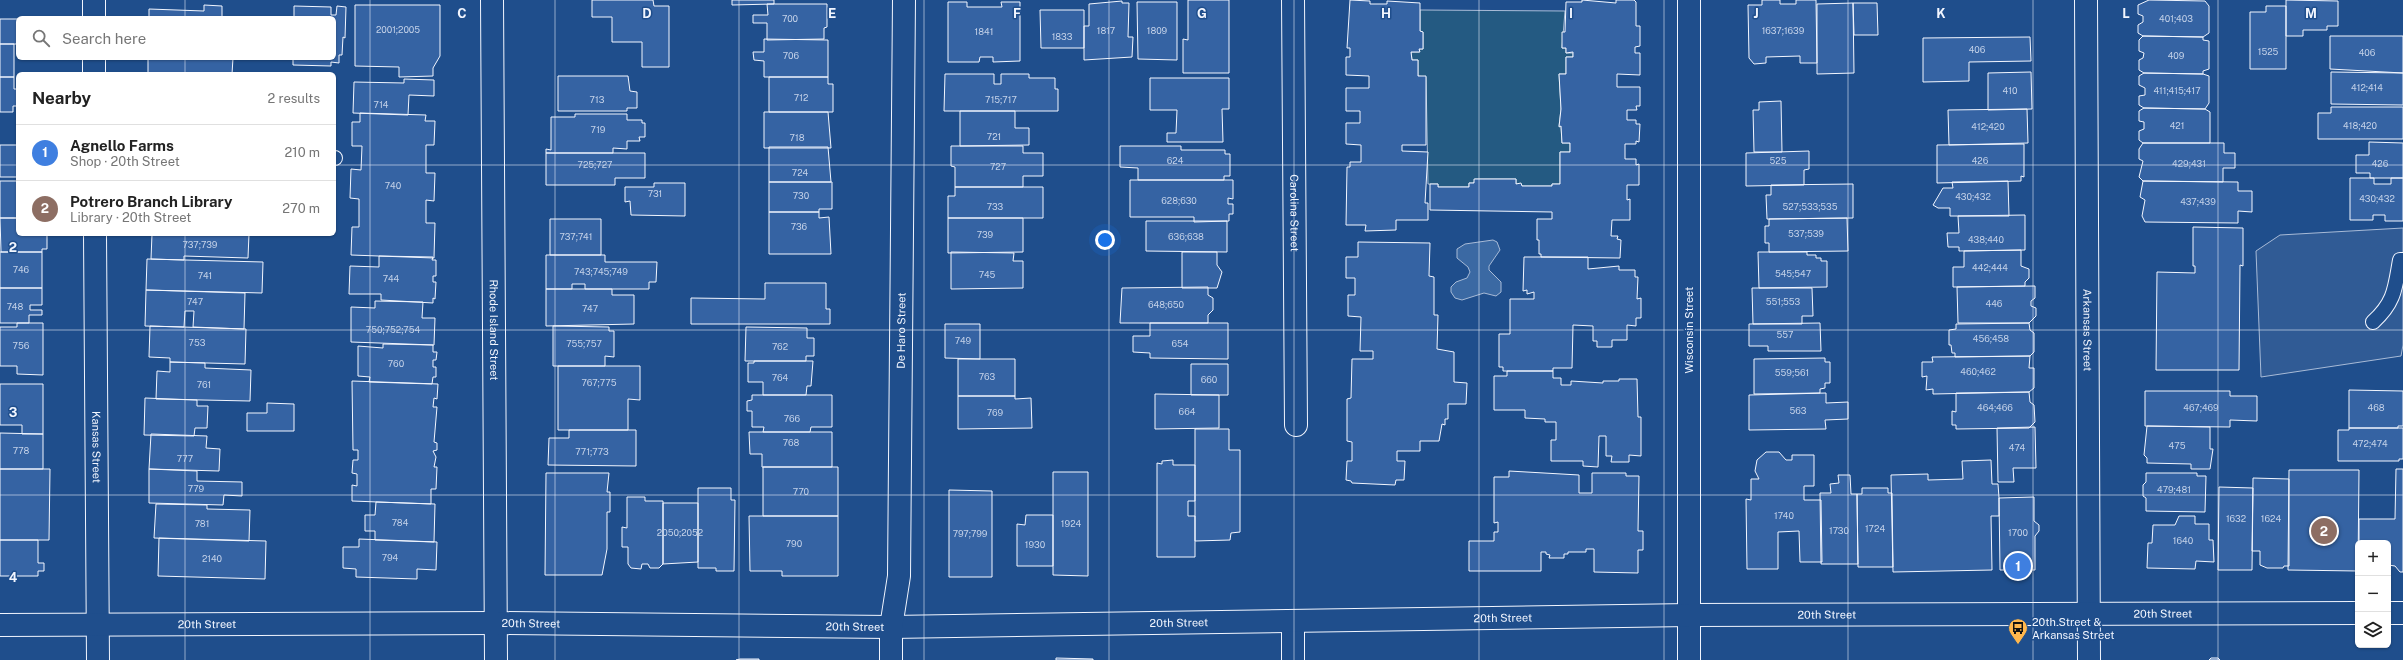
<!DOCTYPE html>
<html lang="en">
<head>
<meta charset="utf-8">
<style>
	:root { --surface:#fff; --page:#f6f6f6; --text:#222; --muted:#767676; --line:#e0e0e0; --accent:#7c3aed }
	body { margin:0; font-family:"Public Sans",sans-serif; background:var(--page); color:var(--text) }
	.controls { position:absolute; right:12px; bottom:12px; display:grid; overflow:hidden; border-radius:6px; box-shadow:0 1px 3px #0004 }
	.controls button { width:36px; height:36px; display:grid; place-items:center; padding:0; border:0; border-bottom:1px solid var(--line); background:var(--surface); color:var(--text); font:20px sans-serif }
	.you { position:absolute; left:1105px; top:240px; width:14px; height:14px; margin:-10px; border:3px solid #fff; border-radius:50%; background:#1a73e8; box-shadow:0 0 0 6px #1a73e833 }
	.badge { display:grid; place-items:center; width:26px; height:26px; border-radius:50%; background:var(--accent); color:#fff; font-size:13px; font-weight:700 }
	.pin { position:absolute; translate:-50% -50%; border:2px solid #fff; box-shadow:0 1px 4px #0006 }
	.list { margin:0; padding:0; list-style:none }
	h2 { display:flex; justify-content:space-between; align-items:center; height:52px; margin:0; padding:0 16px; font-size:17px }
	h2 small { font-size:13px; font-weight:400; color:var(--muted) }
	.list li { display:grid; grid-template-columns:26px 1fr auto; gap:12px; align-items:center; box-sizing:border-box; height:56px; padding:0 16px; border-top:1px solid var(--line) }
	.list b { display:block; font-size:15px; white-space:nowrap }
	.list p { margin:0; font-size:13px; white-space:nowrap; color:var(--muted) }
	.list em { font-size:13px; font-style:normal; color:var(--muted) }
	.icon { flex:none; width:22px; height:22px; fill:none; stroke:currentColor; stroke-width:2; stroke-linecap:round; stroke-linejoin:round }
	.map { position:relative; flex:none; width:2403px; height:660px; overflow:hidden }
	.search { position:absolute; background:var(--surface); box-shadow:0 1px 3px #0004; left:16px; top:16px; width:320px; height:44px; display:flex; align-items:center; gap:10px; box-sizing:border-box; padding:0 14px; border-radius:6px; color:var(--muted); font-size:15px }
	.panel { position:absolute; background:var(--surface); box-shadow:0 1px 3px #0004; left:16px; top:72px; width:320px; height:164px; border-radius:6px }
	.map>svg:first-child { display:block }
	.green { fill:#245a82; stroke:#a8bbd7 }
	.parking { fill:#305b95; stroke:#a8bbd7 }
	.water { fill:#3b69a3; stroke:#a8bbd7 }
	.building { fill:#3563a3; stroke:#f2f6ff }
	.lines { fill:none; stroke-linecap:round; stroke-linejoin:round }
	.service-casing { stroke:#f2f6ff; stroke-width:16 }
	.minor-casing { stroke:#f2f6ff; stroke-width:24 }
	.service { stroke:#1f4e8c; stroke-width:14 }
	.minor { stroke:#1f4e8c; stroke-width:22 }
	.grid { fill:none; stroke:#f2f6ff; stroke-width:1; stroke-opacity:0.55 }
	.labels { text-anchor:middle; stroke-width:3; stroke-linejoin:round; paint-order:stroke }
	.number-label { font-size:9px; fill:#c3d1e8 }
	.street-label { font-size:11px; fill:#f2f6ff; stroke:#1f4e8c }
	.poi-label { font-size:11px; fill:#f2f6ff; stroke:#1f4e8c; text-anchor:start }
	.grid-label { font-size:13px; text-anchor:middle; font-weight:bold; fill:#f2f6ff; stroke:#1f4e8c; stroke-width:3; stroke-linejoin:round; paint-order:stroke }
</style>
</head>
<body>
<div class="map">
<svg width="2403" height="660" viewBox="0 0 2403 660">
	<rect width="100%" height="100%" fill="#1f4e8c"/>
	<path class="green" d="M1420,10L1565,11L1562,48H1566V53H1573V57H1566V74H1559L1561,109L1559,126H1561L1562,143H1570V152H1560V184H1552V186H1522L1521,184H1516V179H1475L1474,183H1469V187H1438V184H1428L1426,77L1418,76V60H1412L1411,52H1419V49H1423V32L1420,31Z"/>
	<path class="parking" d="M2403,228V345L2401,356L2261,377L2256,251L2280,235Z"/>
	<path class="water" d="M1493,240L1497,242L1500,250L1489,266V270L1501,282V292L1496,296L1484,293L1462,300L1455,298L1451,292V287L1456,282L1467,278L1470,272L1468,267L1457,258V249L1465,244Z"/>
	<path class="building" d="M592,0H653L654,6H669V67H642V42H612V17H592Z
		M732,0H774V4L732,5Z
		M1188,0H1229V73H1183V39L1188,40Z
		M1350,0L1370,1V4H1387V1L1420,3V31L1423,32V49H1419L1420,52H1411L1412,60H1418V76H1426V145H1402V151L1428,152L1425,203H1428V220H1396V230L1365,231L1366,225H1346L1347,167H1350V162H1361V145L1346,144V123H1360V111H1346V88H1369V76L1346,75V57H1350V48H1347Z
		M1582,0L1616,3V0H1634L1636,2V26H1640V46L1635,47V53H1640V75L1617,74V87H1640V106H1636L1637,110H1627V120H1636V124H1640L1639,142L1636,141V144H1625V159H1636V165L1639,164V185H1627V200L1630,199V220H1612L1611,236H1618L1617,239L1621,240L1620,258L1541,257V254H1539V240H1537V219H1552V212L1430,210V184H1438V187H1469V183H1474V179H1516V184L1521,183L1522,186H1552V184H1560V152H1570V143H1562L1561,126L1559,127L1561,109L1559,74H1566V57H1573V52L1566,53V48H1562V32H1565L1566,2H1582Z
		M1762,0H1780V4H1796V0H1816L1817,63H1800V56L1766,57V63L1754,64L1749,58L1748,5H1762Z
		M2149,0L2205,1L2209,6V33L2203,37L2143,36L2138,33V25L2143,22V16L2138,14V5Z
		M2286,0L2338,1V26H2327V30H2303V36H2286Z
		M1122,1V3H1129L1128,37H1133L1132,57L1084,60V26H1089V4Z
		M948,2H967V7H1002L1001,2H1020V61L993,62V57H980L979,62H948Z
		M1137,2H1177V60L1138,59Z
		M1853,3H1877L1878,35H1854Z
		M1853,3L1854,73L1817,74V4Z
		M767,4H827V27L824,28V39L767,40V23H753V15H768Z
		M204,5L222,6V18H149V9L204,11Z
		M355,5H440V56L433,68V76L399,77V67L355,66Z
		M294,6L331,7V15H336L337,6L346,7L345,38L343,37L342,55H339V63L331,62V66L293,65V58H334V18H294Z
		M2266,6H2286V69H2250V12H2266Z
		M1040,10H1084V48H1041Z
		M0,19H18V44H0Z
		M2143,36L2203,37V40L2209,41V69L2203,71V74L2144,73L2139,70V60L2143,58L2144,53L2139,51V40Z
		M2330,36H2403V73L2330,69Z
		M2030,37L2031,61L1969,62V81L1923,82V38Z
		M764,39L828,40V77H764V61L754,60L753,52H764Z
		M0,44H14V77H0Z
		M148,58H233L232,74H148Z
		M2031,72L2032,109L1988,110V73Z
		M2331,72L2403,73V105L2331,104Z
		M2144,73L2203,74L2209,76V103L2205,109L2144,108L2139,105V96L2145,95V88L2139,85V76Z
		M945,74H994V84H1001V74H1029V78H1055V89H1058V111H944Z
		M558,76H628L630,91L637,92V108H627V111H558Z
		M0,77H14V89H17V106H13V112H0Z
		M769,77H828V84H833V112H769Z
		M1150,78H1229V109H1222L1223,142H1167V133H1176L1177,110H1150Z
		M404,79L434,80V96L409,95L408,115L353,113L354,82L404,83Z
		M1781,101L1782,152H1754L1753,110H1759V102Z
		M2331,107H2403V139H2318V113H2331Z
		M2144,108L2205,109L2210,112V143H2143L2139,140V131L2144,129V122L2139,121V111Z
		M2027,109L2028,143L1949,145L1948,110Z
		M960,111H1015V128H1029V145L960,146Z
		M764,112H828L831,148H764Z
		M360,113L426,115L425,121H435L434,145H426V173H435L434,201L426,200V223H435L434,258L351,255L352,227H359V199L350,198L351,169L361,170L362,146H352V122H360Z
		M575,114H627V120H642V123H645V137H639L640,141H627V149L613,148V153H546V149L551,150V117H575Z
		M2369,142L2403,143V178H2370V173H2356V155H2369Z
		M2143,143H2224V153H2235V168H2223V182L2143,181L2139,177L2143,161L2139,159V149Z
		M2024,144V177L2021,176V181L1937,183V145Z
		M0,145H18V177H0Z
		M951,146H1023V153H1043V176H1023V187H955V167L951,166Z
		M1120,146H1181V150H1225V154H1230V176H1224V180H1138V168L1120,167Z
		M769,147H828L831,182H769Z
		M1809,151V169L1804,170V185L1746,186V153Z
		M546,153H645V178H615V185H546Z
		M2350,178H2374V184H2391V178H2403V221H2385V215H2373V220H2350Z
		M1130,180H1233V199L1228,198V204H1233V214H1229V221L1194,222V217H1130Z
		M0,181H18V218H0Z
		M2008,181L2009,216H1950V208H1938L1933,205L1943,188H1953L1952,182Z
		M2143,181L2238,182V191H2252V212L2238,211V223L2145,222L2142,216L2145,200L2140,197Z
		M769,182H832V209H819V212H769Z
		M654,183H685V216L631,215L630,201L625,202V187H654Z
		M1853,184V218L1767,219L1766,195H1771V185Z
		M955,187H1043V218H948V196H955Z
		M769,212H819V218L829,217L831,254H769Z
		M2025,215V250L1959,251V247H1948L1947,233H1959L1958,216Z
		M0,218H18V234H47V249H42V252H1Z
		M948,218H1023V252L948,253Z
		M1847,218L1848,251L1769,252V243H1765V226H1769V219Z
		M550,219H601V255H550Z
		M1146,221H1227V252L1146,251Z
		M2193,227L2243,228V266L2240,265L2239,370H2156L2157,272L2195,273V266H2193Z
		M152,234H249L248,258L184,256V260L151,259Z
		M1358,242L1430,243L1429,276L1434,277V315H1438L1437,349L1454,352V382L1467,383L1466,404H1448V419H1445V425L1442,424L1439,441H1420V451H1397V461H1405L1404,480H1396L1395,485L1352,483L1351,481L1346,480L1347,461H1352V442L1347,441V399L1351,398L1352,359H1373V351H1360L1361,317L1348,316V295H1355V278H1346V257H1358Z
		M2021,250V266L2029,269V278L2025,282V286L1953,287V267H1964V251Z
		M0,252H42V288H0Z
		M951,252L1014,253L1013,261H1023V288L951,289Z
		M1182,252H1217V265L1222,272L1217,288H1182Z
		M1758,252H1807V255H1816V258H1821V261H1827V287L1759,288Z
		M546,255H605V262H657L656,282H649V289H585V284H572V289H546Z
		M379,256L433,257L432,260H436V276H433V282H436L435,299L433,298V303L381,300V294H349L350,266L379,267Z
		M1524,257H1588V269L1619,266V270H1635V277H1638L1637,299L1641,298V318H1636V326L1627,325V340H1612V347H1597V341H1593V326L1573,325L1572,368H1553V371H1503V367H1499V334H1510V299H1534V292L1527,294V290L1523,291Z
		M147,259L263,262L262,293L146,290Z
		M765,283H826V309H830V324H691V298L765,299Z
		M2035,286V298L2031,301V306L2036,308V316L2029,323H1958L1957,287Z
		M1208,287V295L1213,298V310L1208,315V323H1120L1122,288Z
		M0,288H42V305H30V310H42V315H29V323H0Z
		M1752,288H1812L1813,316H1802V324H1753Z
		M546,289H612V295H634V324L546,326Z
		M146,290L245,293L244,329L193,327L194,311H185L184,327L145,326Z
		M375,301L423,302L422,318H435L434,345L351,342V307L375,308Z
		M17,323H43V375L17,374V366H0V327H17Z
		M1150,323H1228V359L1150,358V353L1133,352V336H1150Z
		M1820,323L1821,351H1768V346H1749V324Z
		M2029,323L2030,330L2034,333V352L2030,356L1955,357V353H1952L1951,345H1949V330L1956,329V324Z
		M945,324H980V359L945,358Z
		M150,326L246,329L245,364L170,362V358L149,357Z
		M553,326L609,327V331H614V357L605,356V366H553Z
		M746,327L807,328V338H814V356H806V361H745Z
		M383,344L433,345V352H437L436,360H433V367H436V377H433L432,384L369,382L370,377L358,376V346L383,348Z
		M2030,356L2029,368H2034V388L2029,392L1933,394V389L1926,390L1927,376L1922,377V362H1933L1932,357Z
		M1825,358V362H1830V383H1825V388L1820,389V393L1754,394V359Z
		M958,359H1015V396H958Z
		M754,361H813L811,386H807L806,395H763V382H748V363H754Z
		M170,362L205,363V368L251,370L250,401L156,399L157,371L170,372Z
		M1191,364H1228V395H1191Z
		M558,366H640V400L628,399V430H558Z
		M1507,371H1553V378H1561V385H1571V381L1603,383V381H1619V379H1637L1638,417H1641V456L1629,455V462H1611L1612,456H1606V436H1599L1598,467L1583,466V461H1551V440H1556V422H1545V419L1525,418V410H1494V376H1507Z
		M352,381L438,384L437,399L434,398L433,407H437L434,442L437,443V450L433,451L436,457L434,467H437L436,489H431V504L352,501V485L357,486V474L352,473L353,460H358V450H353Z
		M0,384H43V434H22V425H0Z
		M2349,390L2403,391V426H2398V428H2349Z
		M2145,391H2230V396H2257V421L2230,420V427L2145,426Z
		M2029,392L2030,402L2034,405L2035,422L2029,428L1956,429V425H1952V411L1956,412V393Z
		M1826,393V403L1848,402V419L1825,420L1826,429L1749,430V395Z
		M1155,394L1219,395V428L1155,429Z
		M752,395H832V427H811L810,432H763L764,427H752V411H747V401L752,400Z
		M958,396H1015V399L1031,398L1032,428L958,429Z
		M145,398L197,400V406H208L207,428H195L194,436L144,435Z
		M267,403L294,404V431H247V413H267Z
		M2147,426L2210,427V449H2213L2210,469H2191V464L2147,463V458L2144,455Z
		M2035,427L2036,468H2013L2014,482H1998L1997,428Z
		M2349,428H2403V459H2399V461H2338V430H2349Z
		M1195,429H1229V450H1240V532L1231,533L1230,540L1195,541Z
		M569,430H636V466L548,465L549,438H569Z
		M749,432H832V467H762V454H750Z
		M0,433L43,434V469H0Z
		M151,434L207,436L206,448L220,449L219,471L149,469Z
		M1766,452H1779L1786,460H1792V455H1814V486H1804V500H1821L1822,562H1800L1799,531L1778,532V569H1747L1746,499L1751,500V479H1759L1755,471L1757,460Z
		M1173,460V465H1195V501H1188V516H1195V557H1157V463L1162,464V461Z
		M1991,460L1992,484H1998L1999,498V516H1991L1992,570L1893,572L1891,475L1928,474V480L1963,479L1962,461Z
		M763,467H838V516H763Z
		M0,469H50L49,540H0Z
		M149,469L197,471V481L242,482V496L224,495L223,505L149,503Z
		M2396,469H2403V572H2400L2395,566L2388,565V543H2359V519H2395Z
		M2289,470H2359L2358,571L2288,570Z
		M1509,471L1579,475V493H1592V473H1626V476H1639L1638,531H1643V550H1638V573L1594,572V549H1586V552H1568V554H1564V558H1549L1550,555L1546,554V552H1541V571H1469V541H1494V532H1498V522L1494,523V477H1509Z
		M1053,472H1088V576L1053,575Z
		M546,473H609L607,492H610V512H607V549L602,575H545Z
		M2146,473H2197V476H2206L2205,512L2146,511V498L2143,496V485L2146,482Z
		M1838,475H1850L1851,494H1857L1858,564H1821L1820,493H1831L1830,484L1839,483Z
		M2253,478L2289,479V566H2284L2283,568H2267L2260,565V551H2252Z
		M2219,487L2253,488L2252,570H2218Z
		M698,488H731V500H735L734,571H716V568H698Z
		M1862,488H1888V493H1892L1893,567H1858L1857,494H1862Z
		M949,490L992,491V577H949Z
		M627,497H645V501H663V564L659,568H650L648,564H642L641,569L631,568L628,564V547H622V527L627,528Z
		M2034,497V521L2039,525V531L2035,536V570H2000L1999,498Z
		M376,502L435,504L434,542L375,540V531H365V515H375Z
		M663,503H698V562L663,564Z
		M156,504L207,505V509L250,510L249,541L154,538Z
		M1026,515H1053V566H1017V524L1025,525Z
		M749,516H838V576H782V571H750Z
		M2179,516H2195V524H2209V540H2213L2214,562L2196,561L2195,569L2147,568L2148,543H2152L2153,525H2175Z
		M159,538L266,541L265,579L158,576Z
		M359,539L437,542L436,570L417,569V579L356,577V569L343,568V547H359Z
		M0,540H38V563H44V571H38V576H0Z
		M1056,658L1093,659V660H1056Z
		M2211,658H2218L2220,660H2209Z
		M740,659H759V660H736Z"/>
	<g class="lines">
		<defs>
			<path id="service" d="M334,158H335
				M2373,322C2395,302 2395,288 2400,260H2403"/>
			<g id="minor">
				<path d="M94,0V18"/>
				<path id="s1" d="M492,0L496,660"/>
				<path id="s2" d="M1293,0L1296,425"/>
				<path d="M1689,0V660"/>
				<path id="s3" d="M2086,0L2089,660"/>
				<path d="M94,58V74"/>
				<path id="s4" d="M95,234L98,660"/>
				<path d="M2388,613H2403"/>
				<path d="M1293,621V660"/>
				<path id="s5" d="M0,625L496,623L891,627L1689,615L2358,613"/>
				<path id="s6" d="M891,660V627L899,576L904,0"/>
			</g>
		</defs>
		<use href="#service" class="service-casing"/>
		<use href="#minor" class="minor-casing"/>
		<use href="#service" class="service"/>
		<use href="#minor" class="minor"/>
	</g>
	<path class="grid" d="M185,0V18M370,0V660M555,0V660M739,0V660M924,0V660M1109,0V660M1294,0V660M1479,0V660M1664,0V660M1848,0V660M2033,0V660M2218,0V660M185,58V74M0,165H18M334,165H2403M185,234V660M0,330H2403M0,495H2403"/>
	<defs>
		<symbol id="bus-pin" viewBox="-11 -11 22 30"><path d="M0 17L-7.5 6A9.5 9.5 0 1 1 7.5 6Z" fill="#ffb74d" stroke="#1f4e8c"/><path d="M-5-6H5V4H4V6H2V4H-2V6H-4V4H-5ZM-3.5-4V0h7V-4ZM-3.5 1.2v1.5H-2V1.2ZM2 1.2v1.5H3.5V1.2Z" fill="#111"/></symbol>
	</defs>
	<g fill-rule="evenodd">
		<use href="#bus-pin" x="2007" y="617" width="22" height="30"/>
	</g>
	<g class="labels">
		<g class="number-label">
			<text x="790" y="22">700</text>
			<text x="2176" y="22">401;403</text>
			<text x="398" y="33">2001;2005</text>
			<text x="1106" y="34">1817</text>
			<text x="1157" y="34">1809</text>
			<text x="1783" y="34">1637;1639</text>
			<text x="984" y="35">1841</text>
			<text x="1062" y="40">1833</text>
			<text x="1977" y="53">406</text>
			<text x="2268" y="55">1525</text>
			<text x="2367" y="56">406</text>
			<text x="791" y="59">706</text>
			<text x="2176" y="59">409</text>
			<text x="2367" y="91">412;414</text>
			<text x="2010" y="94">410</text>
			<text x="2177" y="94">411;415;417</text>
			<text x="801" y="101">712</text>
			<text x="597" y="103">713</text>
			<text x="1001" y="103">715;717</text>
			<text x="381" y="108">714</text>
			<text x="2177" y="129">421</text>
			<text x="2360" y="129">418;420</text>
			<text x="1988" y="130">412;420</text>
			<text x="598" y="133">719</text>
			<text x="994" y="140">721</text>
			<text x="797" y="141">718</text>
			<text x="1175" y="164">624</text>
			<text x="1778" y="164">525</text>
			<text x="1980" y="164">426</text>
			<text x="2189" y="167">429;431</text>
			<text x="2380" y="167">426</text>
			<text x="595" y="168">725;727</text>
			<text x="998" y="170">727</text>
			<text x="800" y="176">724</text>
			<text x="393" y="189">740</text>
			<text x="655" y="197">731</text>
			<text x="801" y="199">730</text>
			<text x="1973" y="200">430;432</text>
			<text x="2377" y="202">430;432</text>
			<text x="1179" y="204">628;630</text>
			<text x="2198" y="205">437;439</text>
			<text x="995" y="210">733</text>
			<text x="1810" y="210">527;533;535</text>
			<text x="799" y="230">736</text>
			<text x="1806" y="237">537;539</text>
			<text x="985" y="238">739</text>
			<text x="576" y="240">737;741</text>
			<text x="1186" y="240">636;638</text>
			<text x="1986" y="243">438;440</text>
			<text x="200" y="248">737;739</text>
			<text x="1990" y="271">442;444</text>
			<text x="21" y="273">746</text>
			<text x="601" y="275">743;745;749</text>
			<text x="1793" y="277">545;547</text>
			<text x="987" y="278">745</text>
			<text x="205" y="279">741</text>
			<text x="391" y="282">744</text>
			<text x="195" y="305">747</text>
			<text x="1783" y="305">551;553</text>
			<text x="1994" y="307">446</text>
			<text x="1166" y="308">648;650</text>
			<text x="15" y="310">748</text>
			<text x="590" y="312">747</text>
			<text x="393" y="333">750;752;754</text>
			<text x="1785" y="338">557</text>
			<text x="1991" y="342">456;458</text>
			<text x="963" y="344">749</text>
			<text x="197" y="346">753</text>
			<text x="584" y="347">755;757</text>
			<text x="1180" y="347">654</text>
			<text x="21" y="349">756</text>
			<text x="780" y="350">762</text>
			<text x="396" y="367">760</text>
			<text x="1978" y="375">460;462</text>
			<text x="1792" y="376">559;561</text>
			<text x="987" y="380">763</text>
			<text x="780" y="381">764</text>
			<text x="1209" y="383">660</text>
			<text x="599" y="386">767;775</text>
			<text x="204" y="388">761</text>
			<text x="1995" y="411">464;466</text>
			<text x="2201" y="411">467;469</text>
			<text x="2376" y="411">468</text>
			<text x="1798" y="414">563</text>
			<text x="1187" y="415">664</text>
			<text x="995" y="416">769</text>
			<text x="792" y="422">766</text>
			<text x="791" y="446">768</text>
			<text x="2370" y="447">472;474</text>
			<text x="2177" y="449">475</text>
			<text x="2017" y="451">474</text>
			<text x="21" y="454">778</text>
			<text x="592" y="455">771;773</text>
			<text x="185" y="462">777</text>
			<text x="196" y="492">779</text>
			<text x="2174" y="493">479;481</text>
			<text x="801" y="495">770</text>
			<text x="1784" y="519">1740</text>
			<text x="2236" y="522">1632</text>
			<text x="2271" y="522">1624</text>
			<text x="400" y="526">784</text>
			<text x="202" y="527">781</text>
			<text x="1071" y="527">1924</text>
			<text x="1875" y="532">1724</text>
			<text x="1839" y="534">1730</text>
			<text x="680" y="536">2050;2052</text>
			<text x="2018" y="536">1700</text>
			<text x="970" y="537">797;799</text>
			<text x="2183" y="544">1640</text>
			<text x="794" y="547">790</text>
			<text x="1035" y="548">1930</text>
			<text x="390" y="561">794</text>
			<text x="212" y="562">2140</text>
		</g>
		<g class="street-label">
			<text dy="4" stroke="none"><textPath href="#s2" startOffset="213">Carolina Street</textPath></text>
			<text dy="4" stroke="none"><textPath href="#s1" startOffset="330">Rhode Island Street</textPath></text>
			<text dy="4" stroke="none"><textPath href="#s6" startOffset="330">De Haro Street</textPath></text>
			<text transform="translate(1689 330) rotate(-90)" y="4">Wisconsin Street</text>
			<text dy="4" stroke="none"><textPath href="#s3" startOffset="330">Arkansas Street</textPath></text>
			<text dy="4" stroke="none"><textPath href="#s4" startOffset="213">Kansas Street</textPath></text>
			<text dy="4" stroke="none"><textPath href="#s5" startOffset="2163">20th Street</textPath></text>
			<text dy="4" stroke="none"><textPath href="#s5" startOffset="1827">20th Street</textPath></text>
			<text dy="4" stroke="none"><textPath href="#s5" startOffset="1503">20th Street</textPath></text>
			<text dy="4" stroke="none"><textPath href="#s5" startOffset="531">20th Street</textPath></text>
			<text dy="4" stroke="none"><textPath href="#s5" startOffset="1179">20th Street</textPath></text>
			<text dy="4" stroke="none"><textPath href="#s5" startOffset="207">20th Street</textPath></text>
			<text dy="4" stroke="none"><textPath href="#s5" startOffset="855">20th Street</textPath></text>
		</g>
		<g class="poi-label">
			<text x="2032" y="626">20th Street &amp;<tspan x="2032" dy="13">Arkansas Street</tspan></text>
		</g>
	</g>
	<g class="grid-label">
		<text x="462" y="18">C</text>
		<text x="647" y="18">D</text>
		<text x="832" y="18">E</text>
		<text x="1017" y="18">F</text>
		<text x="1202" y="18">G</text>
		<text x="1386" y="18">H</text>
		<text x="1571" y="18">I</text>
		<text x="1756" y="18">J</text>
		<text x="1941" y="18">K</text>
		<text x="2126" y="18">L</text>
		<text x="2311" y="18">M</text>
		<text x="13" y="252">2</text>
		<text x="13" y="417">3</text>
		<text x="13" y="582">4</text>
	</g>
</svg>
<div class="controls">
<button>+</button>
<button>−</button>
<button><svg class="icon" aria-label="layers" viewBox="0 0 24 24"><path d="M12 4l9 5-9 5-9-5zM3 14l9 5 9-5"/></svg></button>
</div>
<div class="you"></div>
<div class="pin badge" style="left:2018px;top:566px;background:#3f7fe0">1</div>
<div class="pin badge" style="left:2324px;top:531px;background:#8d6e63">2</div>
<div class="search"><svg class="icon" aria-label="search" viewBox="0 0 24 24"><circle cx="10" cy="10" r="6"/><path d="M15 15l6 6"/></svg>Search here</div>
<section class="panel">
<h2>Nearby<small>2 results</small></h2>
<ul class="list">
<li><span class="badge" style="background:#3f7fe0">1</span><div><b>Agnello Farms</b><p>Shop · 20th Street</p></div><em>210 m</em></li>
<li><span class="badge" style="background:#8d6e63">2</span><div><b>Potrero Branch Library</b><p>Library · 20th Street</p></div><em>270 m</em></li>
</ul>
</section>
</div>
</body>
</html>
